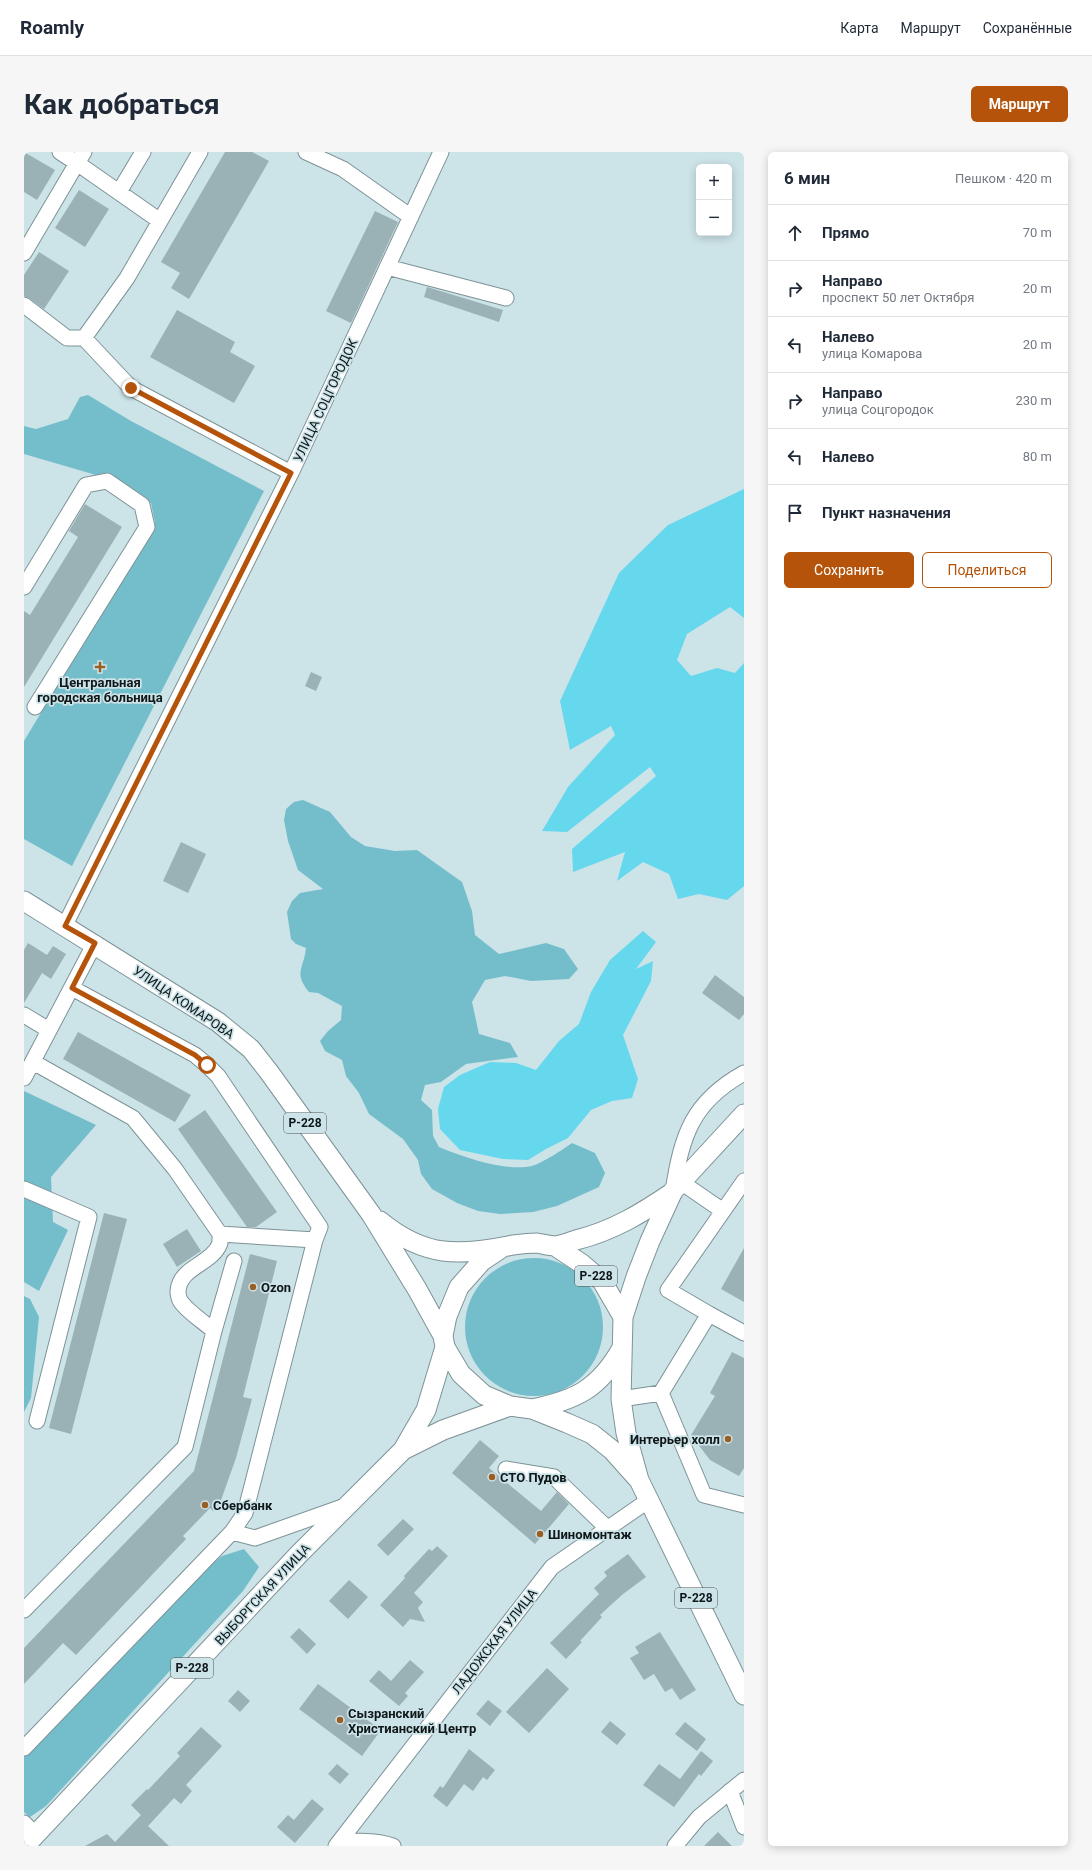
<!DOCTYPE html>
<html lang="ru">
<head>
<meta charset="utf-8">
<style>
	:root { --surface:#fff; --page:#f6f6f7; --text:#1f2937; --muted:#747a83; --line:#e0e1e3; --accent:#b45309 }
	body { margin:0; font-family:Roboto,sans-serif; background:var(--page); color:var(--text) }
	.controls { position:absolute; right:12px; top:12px; display:grid; overflow:hidden; border-radius:6px; box-shadow:0 2px 10px #0003 }
	.controls button { width:36px; height:36px; display:grid; place-items:center; padding:0; border:0; border-bottom:1px solid var(--line); background:var(--surface); color:var(--text); font:20px sans-serif }
	.stop { position:absolute; width:12px; height:12px; margin:-9px; border:3px solid #b45309; border-radius:50%; background:#fff }
	.stop.end { background:#b45309; border-color:#fff; box-shadow:0 1px 4px #0008 }
	.list { margin:0; padding:0; list-style:none }
	h2 { display:flex; justify-content:space-between; align-items:center; height:52px; margin:0; padding:0 16px; font-size:17px }
	h2 small { font-size:13px; font-weight:400; color:var(--muted) }
	.list li { display:grid; grid-template-columns:26px 1fr auto; gap:12px; align-items:center; box-sizing:border-box; height:56px; padding:0 16px; border-top:1px solid var(--line) }
	.list b { display:block; font-size:15px; white-space:nowrap }
	.list p { margin:0; font-size:13px; white-space:nowrap; color:var(--muted) }
	.list em { font-size:13px; font-style:normal; color:var(--muted) }
	.actions { display:flex; gap:8px; padding:12px 16px }
	.actions a { flex:1; padding:9px 0; border:1px solid var(--accent); border-radius:6px; text-align:center; font-size:14px; color:var(--accent) }
	.actions .main { background:var(--accent); color:#fff }
	.icon { flex:none; width:22px; height:22px; fill:none; stroke:currentColor; stroke-width:2; stroke-linecap:round; stroke-linejoin:round }
	.map { position:relative; flex:none; width:720px; height:1694px; overflow:hidden; border-radius:6px }
	header { display:flex; align-items:center; gap:24px; box-sizing:border-box; height:56px; padding:0 20px; background:var(--surface); border-bottom:1px solid var(--line) }
	header strong { font-size:19px }
	nav { display:flex; gap:22px; margin-inline-start:auto; font-size:14px }
	.intro { display:flex; align-items:center; justify-content:space-between; box-sizing:border-box; height:96px; padding:0 24px }
	h1 { margin:0; font-size:28px }
	.button { padding:10px 18px; border-radius:6px; background:var(--accent); color:#fff; font-size:14px; font-weight:700 }
	main { display:flex; gap:24px; padding:0 24px }
	aside { flex:1; background:var(--surface); border-radius:6px; box-shadow:0 2px 10px #0003 }
	.map>svg:first-child { display:block }
	.green { fill:#74becc }
	.water { fill:#65d8ed }
	.building { fill:#9ab1b5 }
	.lines { fill:none; stroke-linecap:round; stroke-linejoin:round }
	.minor-casing { stroke:#7d9397; stroke-width:17 }
	.major-casing { stroke:#7d9397; stroke-width:21 }
	.minor { stroke:#fff; stroke-width:15 }
	.major { stroke:#fff; stroke-width:19 }
	.route { stroke:#b45309; stroke-width:5 }
	.poi-dot { fill:#9b5e22; stroke:#cce3e8; stroke-width:1.5 }
	.labels { text-anchor:middle; stroke-width:3.5; stroke-linejoin:round; paint-order:stroke }
	.shield { fill:#cce3e8; stroke:#485457; stroke-width:1 }
	.shield-label { font-size:12px; font-weight:bold; fill:#0f1719 }
	.street-label { font-size:13px; fill:#0f1719; stroke:#cce3e8 }
	.poi-label { font-size:13px; font-weight:bold; fill:#0f1719; stroke:#cce3e8; text-anchor:start }
</style>
</head>
<body>
<header>
<strong>Roamly</strong>
<nav><a>Карта</a><a>Маршрут</a><a>Сохранённые</a></nav>
</header>
<div class="intro"><h1>Как добраться</h1><a class="button">Маршрут</a></div>
<main>
<div class="map">
<svg width="720" height="1694" viewBox="0 0 720 1694">
	<rect width="100%" height="100%" fill="#cce3e8"/>
	<path class="green" d="M64,243L107,269L240,339L48,714L0,687V589L131,371L127,351L89,328L0,302V274L12,277L44,267L56,245Z
		M279,648L306,660L327,685L341,694L371,699L393,698L438,730L448,759L451,783L475,802L522,791L540,797L554,817L545,827L507,829L481,824L461,828L448,850L455,882L486,891L494,905L442,912L417,930L401,933L397,948L408,958L409,984L415,995C439,1005 482,1020 508,1014C518,1011 540,997 548,991L571,1001L581,1021L575,1035L533,1054L509,1060L476,1062L454,1059L433,1051L408,1037L397,1022L394,1008L379,987L345,962L335,941L322,924L318,908L301,899L296,889L304,879L317,868L318,854L294,841L285,840C269,820 280,817 282,796L272,792L267,787L263,760L268,749L276,741L299,737L274,718L264,689L260,668L262,657L270,650Z
		M0,939L72,973L27,1025L29,1070L44,1078L15,1139L0,1130Z
		M441 1175a69 69 0 1 1 138 0a69 69 0 1 1-138 0Z
		M0,1144L6,1147L15,1165L7,1246L0,1260Z
		M220,1397L235,1415L219,1439L22,1654L6,1665L0,1660V1604L190,1410L198,1404Z"/>
	<path class="water" d="M720,337V466L706,455L663,482L653,508L667,524L693,516L711,521L720,511V734L703,748L675,742L654,747L645,722L619,710L593,729L601,700L549,720L548,697L632,624L626,615L543,680L518,679L544,635L591,583L587,574L546,598L536,549L595,421L644,373Z
		M619,779L632,790L612,817L629,809L627,829L599,883L614,927L608,946L588,949L567,958L544,986L522,997L504,1008L479,1007L436,998L416,977L414,957L420,935L436,923L466,910L492,911L512,918L535,889L555,872L567,840L586,808Z"/>
	<path class="building" d="M0,0L31,18L13,48L0,40Z
		M201,0H228L245,9L165,147L147,136L156,121L137,110Z
		M55,38L85,57L61,95L31,76Z
		M351,59L374,70L327,171L302,159Z
		M15,100L45,119L20,157L5,146L0,144V123Z
		M403,135L479,158L475,170L400,145Z
		M153,158L211,190L206,200L231,214L210,251L126,205Z
		M61,352L98,375L0,535V459L6,463L54,385L45,379Z
		M287,520L298,525L292,539L281,534Z
		M157,690L182,702L164,741L139,729Z
		M4,791L23,803L29,794L42,802L27,827L18,821L0,851V798Z
		M691,823L720,845V862L715,868L678,841Z
		M54,880L167,943L151,970L39,907Z
		M181,958L253,1060L232,1075H223L154,977Z
		M80,1061L103,1067L47,1282L25,1276Z
		M163,1077L177,1099L153,1115L139,1092Z
		M720,1096V1150L697,1137Z
		M226,1102L253,1109L219,1245L228,1247L212,1306L196,1351L189,1359L186,1356L159,1384L162,1387L52,1503L39,1491L0,1532V1496L170,1319Z
		M708,1200L720,1206V1316L715,1324L686,1308L667,1283L691,1244L686,1241Z
		M456,1288L475,1304L465,1316L517,1359L533,1340L545,1352L511,1392L428,1321Z
		M379,1367L390,1377L364,1404L353,1393Z
		M413,1394L424,1404L390,1441L399,1450L394,1456L401,1470L386,1467L379,1475L356,1453L381,1426L380,1424L405,1397L408,1399Z
		M604,1402L622,1425L599,1442L576,1463L578,1465L556,1489L558,1490L542,1507L526,1491L575,1442L570,1436L583,1424L580,1420Z
		M325,1428L344,1445L324,1467L305,1449Z
		M275,1476L292,1492L283,1502L266,1485Z
		M636,1480L672,1538L656,1548L648,1536L641,1540L630,1522L620,1528L606,1506L615,1501L611,1495Z
		M386,1508L400,1520L381,1541L384,1544L375,1554L345,1529L355,1518L367,1529Z
		M523,1516L545,1537L505,1581L482,1560Z
		M294,1532L357,1578L338,1604L275,1557Z
		M214,1538L226,1549L216,1560L204,1549Z
		M464,1548L478,1559L466,1574L452,1562Z
		M586,1569L602,1582L593,1593L577,1580Z
		M661,1570L682,1587L673,1599L651,1582Z
		M177,1575L198,1594L162,1633L168,1639L157,1652L150,1646L124,1674L145,1694H61L83,1682L91,1690L117,1663L107,1653L123,1637L124,1638L156,1604L153,1601Z
		M445,1597L471,1618L463,1628L459,1625L449,1639L440,1632L423,1655L409,1644L416,1634L419,1636Z
		M677,1599L689,1609L677,1624L675,1622L650,1655L619,1633L635,1612L656,1627Z
		M313,1612L325,1622L316,1632L304,1622Z
		M288,1647L300,1657L271,1691L253,1675L264,1663L270,1668Z
		M694,1680L708,1694H680Z"/>
	<g class="lines">
		<defs>
			<path id="minor" d="M36,0L53,11L60,0
				M176,0L103,126L60,186L107,236L267,321
				M282,0L319,17L387,65
				M95,40L119,0
				M0,101L53,11L136,69
				M363,115L482,146
				M0,153L43,186H60
				M0,435L62,333L83,329L118,353L123,375L11,555
				M41,773L267,321L417,0
				M48,836L171,903L183,913L194,924L296,1075L291,1088
				M0,863L25,878
				M0,926L71,791
				M657,1030L699,1059
				M0,1037L65,1065L13,1269
				M649,1039C658,983 668,950 720,921
				M685,1162L644,1138L720,1029
				M190,1179L210,1109
				M637,1241L680,1343L720,1353
				M637,1241L685,1162L720,1181
				M597,1247L637,1241
				M482,1317L530,1325L583,1376
				M208,1380L231,1386L321,1354
				M0,1458L161,1295L190,1179C180,1170 165,1161 157,1150C155,1147 154,1143 154,1139C156,1114 188,1113 196,1091C196,1089 196,1085 196,1082
				M0,1596L208,1380L221,1361L291,1088L196,1082L151,1017L109,966L9,910
				M706,1639L720,1675
				M0,1671L12,1683
				M315,1690C333,1689 352,1688 369,1694
				M312,1694L528,1415L625,1348
				M651,1694L675,1665L720,1628"/>
			<path id="major" d="M0,749L194,870L227,897L245,920L347,1062L393,1137L419,1184
				M720,962L649,1039L626,1089L612,1125L599,1165L597,1247L602,1281L615,1328L720,1543
				M356,1069C401,1106 435,1104 489,1093C497,1092 506,1091 513,1091C519,1092 526,1094 532,1094C538,1093 546,1090 552,1088C589,1079 618,1061 649,1040
				M531,1094L558,1112L578,1129L599,1165
				M476,1097L458,1109L435,1135L423,1164L419,1184L421,1195L437,1222L460,1243L486,1254L508,1257L543,1271L568,1282L588,1298L613,1326
				M508,1257C552,1248 575,1237 598,1196
				M379,1298L419,1278L486,1254
				M1,1694L274,1403L379,1298L402,1258L421,1195"/>
		</defs>
		<use href="#minor" class="minor-casing"/>
		<use href="#major" class="major-casing"/>
		<use href="#minor" class="minor"/>
		<use href="#major" class="major"/>
	</g>
	<g class="lines">
		<path class="route" d="M107,236L267,321L41,774L71,791L48,836L171,903L183,913"/>
	</g>
	<g class="poi-dot">
		<path d="M74 509h4v4h4v4h-4v4h-4v-4h-4v-4h4z"/>
		<circle cx="229" cy="1135" r="4"/>
		<circle cx="704" cy="1287" r="4"/>
		<circle cx="468" cy="1325" r="4"/>
		<circle cx="181" cy="1353" r="4"/>
		<circle cx="516" cy="1382" r="4"/>
		<circle cx="316" cy="1568" r="4"/>
	</g>
	<g class="labels">
		<g class="shield">
			<rect x="260" y="961" width="42" height="20" rx="3"/>
			<rect x="551" y="1114" width="42" height="20" rx="3"/>
			<rect x="651" y="1436" width="42" height="20" rx="3"/>
			<rect x="147" y="1506" width="42" height="20" rx="3"/>
		</g>
		<g class="shield-label">
			<text x="281" y="975">Р-228</text>
			<text x="572" y="1128">Р-228</text>
			<text x="672" y="1450">Р-228</text>
			<text x="168" y="1520">Р-228</text>
		</g>
		<g class="street-label">
			<text transform="translate(301 248) rotate(-65)" y="5">УЛИЦА СОЦГОРОДОК</text>
			<text transform="translate(160 850) rotate(34)" y="5">УЛИЦА КОМАРОВА</text>
			<text transform="translate(238 1442) rotate(-47)" y="5">ВЫБОРГСКАЯ УЛИЦА</text>
			<text transform="translate(470 1489) rotate(-52)" y="5">ЛАДОЖСКАЯ УЛИЦА</text>
		</g>
		<g class="poi-label">
			<text x="76" y="535" text-anchor="middle">Центральная<tspan x="76" dy="15">городская больница</tspan></text>
			<text x="237" y="1140">Ozon</text>
			<text x="696" y="1292" text-anchor="end">Интерьер холл</text>
			<text x="476" y="1330">СТО Пудов</text>
			<text x="189" y="1358">Сбербанк</text>
			<text x="524" y="1387">Шиномонтаж</text>
			<text x="324" y="1566">Сызранский<tspan x="324" dy="15">Христианский Центр</tspan></text>
		</g>
	</g>
</svg>
<div class="controls">
<button>+</button>
<button>−</button>
</div>
<div class="stop" style="left:183px;top:913px"></div>
<div class="stop end" style="left:107px;top:236px"></div>
</div>
<aside>
<h2>6 мин<small>Пешком · 420 m</small></h2>
<ul class="list">
<li><svg class="icon" aria-label="ahead" viewBox="0 0 24 24"><path d="M12 20V5M6 11l6-6 6 6"/></svg><div><b>Прямо</b></div><em>70 m</em></li>
<li><svg class="icon" aria-label="right" viewBox="0 0 24 24"><path d="M7 20v-9h11M14 6l5 5-5 5"/></svg><div><b>Направо</b><p>проспект 50 лет Октября</p></div><em>20 m</em></li>
<li><svg class="icon" aria-label="left" viewBox="0 0 24 24"><path d="M17 20v-9H6M10 6l-5 5 5 5"/></svg><div><b>Налево</b><p>улица Комарова</p></div><em>20 m</em></li>
<li><svg class="icon" aria-label="right" viewBox="0 0 24 24"><path d="M7 20v-9h11M14 6l5 5-5 5"/></svg><div><b>Направо</b><p>улица Соцгородок</p></div><em>230 m</em></li>
<li><svg class="icon" aria-label="left" viewBox="0 0 24 24"><path d="M17 20v-9H6M10 6l-5 5 5 5"/></svg><div><b>Налево</b></div><em>80 m</em></li>
<li><svg class="icon" aria-label="arrive" viewBox="0 0 24 24"><path d="M6 21V4h12l-3 4 3 4H6"/></svg><div><b>Пункт назначения</b></div></li>
</ul>
<div class="actions"><a class="main">Сохранить</a><a>Поделиться</a></div>
</aside>
</main>
</body>
</html>
